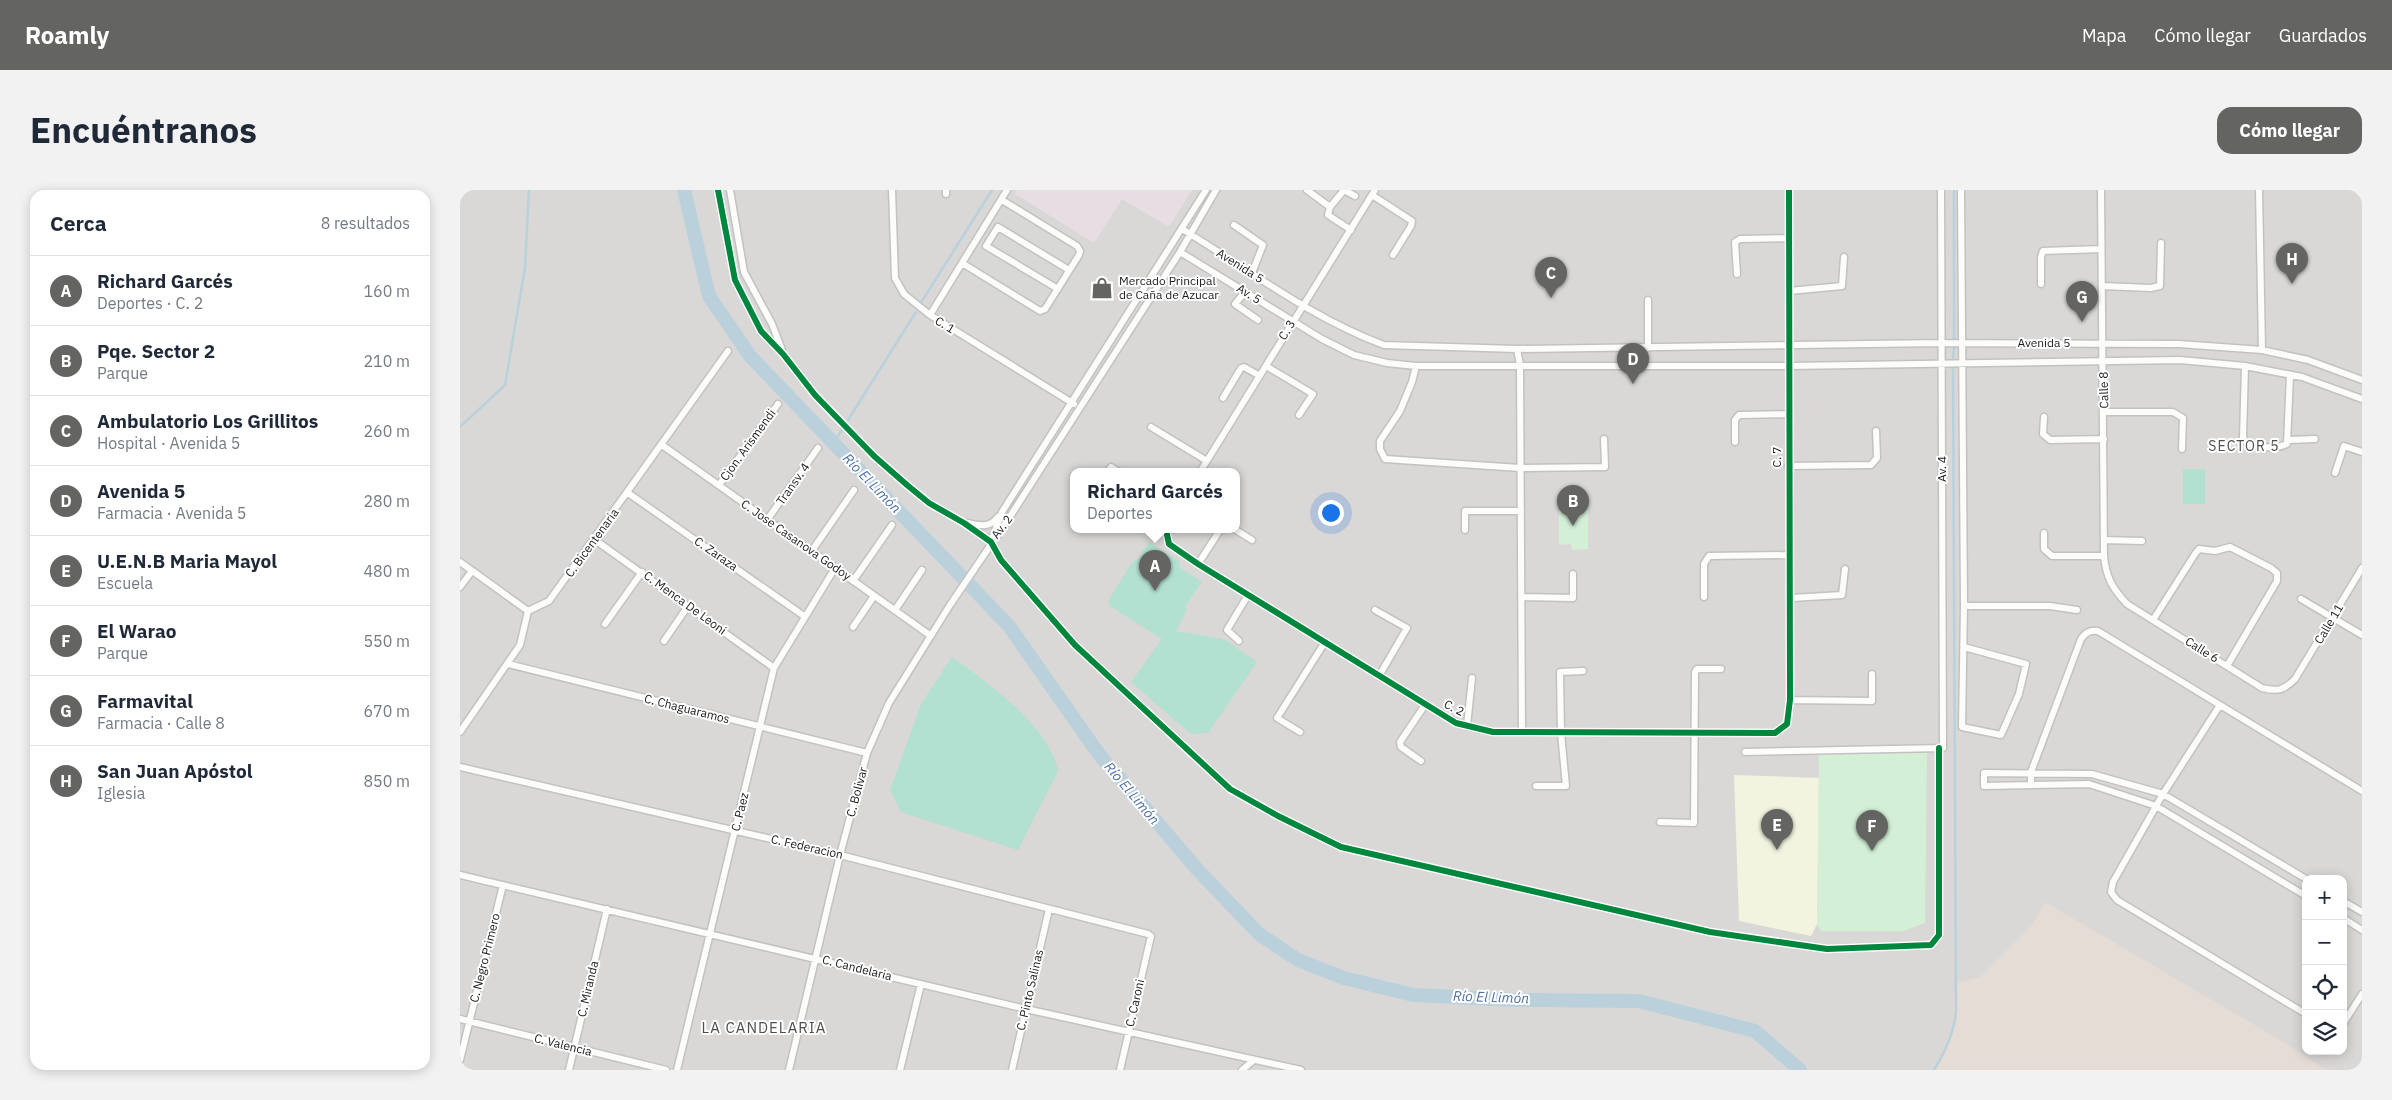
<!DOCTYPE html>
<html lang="es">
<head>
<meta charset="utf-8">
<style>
	body { margin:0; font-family:"IBM Plex Sans",sans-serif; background:#f2f2f3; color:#1f2937 }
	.controls { position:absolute; right:15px; bottom:15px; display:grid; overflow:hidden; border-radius:10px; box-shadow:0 2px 12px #0003 }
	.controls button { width:45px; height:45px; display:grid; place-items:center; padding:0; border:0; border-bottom:1px solid #e0e1e3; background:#fff; color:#1f2937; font:25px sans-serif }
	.you { position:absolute; left:870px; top:322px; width:18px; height:18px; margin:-12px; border:4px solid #fff; border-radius:50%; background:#1a73e8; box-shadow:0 0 0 8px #1a73e833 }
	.badge { display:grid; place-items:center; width:32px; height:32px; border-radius:50%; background:#646462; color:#fff; font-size:16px; font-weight:700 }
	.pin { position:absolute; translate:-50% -41px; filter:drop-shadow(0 1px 2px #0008) }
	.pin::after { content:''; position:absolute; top:26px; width:18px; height:15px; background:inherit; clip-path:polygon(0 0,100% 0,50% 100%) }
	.popup { position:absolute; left:610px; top:278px; width:170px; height:65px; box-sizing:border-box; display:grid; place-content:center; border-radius:10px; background:#fff; filter:drop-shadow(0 1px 4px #0005); font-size:16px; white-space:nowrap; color:#747a83 }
	.popup b { font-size:19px; color:#1f2937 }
	.popup::after { content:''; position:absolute; left:50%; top:100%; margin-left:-10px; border:10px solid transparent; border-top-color:#fff }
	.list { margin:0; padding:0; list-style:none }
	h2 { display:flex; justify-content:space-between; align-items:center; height:65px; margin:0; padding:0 20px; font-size:21px }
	h2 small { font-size:16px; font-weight:400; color:#747a83 }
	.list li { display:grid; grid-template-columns:32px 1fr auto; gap:15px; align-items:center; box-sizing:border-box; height:70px; padding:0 20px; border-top:1px solid #e0e1e3 }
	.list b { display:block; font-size:19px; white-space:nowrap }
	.list p { margin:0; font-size:16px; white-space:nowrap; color:#747a83 }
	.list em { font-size:16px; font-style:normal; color:#747a83 }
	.icon { flex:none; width:28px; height:28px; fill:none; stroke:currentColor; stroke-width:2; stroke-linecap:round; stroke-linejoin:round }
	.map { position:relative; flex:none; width:1902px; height:880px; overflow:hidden; border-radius:15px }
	header { display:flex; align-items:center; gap:30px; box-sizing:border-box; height:70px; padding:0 25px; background:#646462; color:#fff }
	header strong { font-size:24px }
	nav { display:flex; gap:28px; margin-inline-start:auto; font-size:18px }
	.intro { display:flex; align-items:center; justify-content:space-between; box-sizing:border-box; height:120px; padding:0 30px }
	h1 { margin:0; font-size:35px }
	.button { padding:12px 22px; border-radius:15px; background:#646462; color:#fff; font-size:18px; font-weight:700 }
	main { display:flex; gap:30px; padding:0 30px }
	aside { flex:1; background:#fff; border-radius:15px; box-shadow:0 2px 12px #0003 }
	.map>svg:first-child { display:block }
</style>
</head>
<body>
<header>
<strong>Roamly</strong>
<nav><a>Mapa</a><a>Cómo llegar</a><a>Guardados</a></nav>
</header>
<div class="intro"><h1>Encuéntranos</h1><a class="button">Cómo llegar</a></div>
<main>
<aside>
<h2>Cerca<small>8 resultados</small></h2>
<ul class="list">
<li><span class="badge">A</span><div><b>Richard Garcés</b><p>Deportes · C. 2</p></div><em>160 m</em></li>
<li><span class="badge">B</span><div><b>Pqe. Sector 2</b><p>Parque</p></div><em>210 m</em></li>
<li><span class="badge">C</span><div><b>Ambulatorio Los Grillitos</b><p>Hospital · Avenida 5</p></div><em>260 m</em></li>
<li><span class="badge">D</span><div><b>Avenida 5</b><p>Farmacia · Avenida 5</p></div><em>280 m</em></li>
<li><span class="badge">E</span><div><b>U.E.N.B Maria Mayol</b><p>Escuela</p></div><em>480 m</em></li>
<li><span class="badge">F</span><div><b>El Warao</b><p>Parque</p></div><em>550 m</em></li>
<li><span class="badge">G</span><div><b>Farmavital</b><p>Farmacia · Calle 8</p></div><em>670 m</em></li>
<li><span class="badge">H</span><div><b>San Juan Apóstol</b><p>Iglesia</p></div><em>850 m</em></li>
</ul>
</aside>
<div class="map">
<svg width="1902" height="880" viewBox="0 0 1902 880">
	<rect width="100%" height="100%" fill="#eae9e5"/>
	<path fill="#d9d8d6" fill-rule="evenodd" d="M0,0H1902V880H0ZM614,282H776V340H614ZM1846,689H1883V861H1846Z"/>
	<path fill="#e8dde2" d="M557,0H732L709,37L662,9L634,53L555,4Z"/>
	<path fill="#f2f4e0" d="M1274,585L1359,588L1357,734L1351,746L1279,731Z"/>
	<path fill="#d8d8d6" d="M544,5L634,60L586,137L496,83Z"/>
	<path fill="#e4dcd5" d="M1585,712L1810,844L1867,880H1474L1493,839L1496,793L1520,787L1573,734Z"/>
	<path fill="#d3f0d7" d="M1099,318H1128V359L1112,360L1111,354L1099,355Z
		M1467,558L1465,733L1443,741H1361L1357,734L1359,560Z"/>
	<path fill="#b2e0d1" d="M1723,279H1745V314H1723Z
		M689,352L720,372L719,377L742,392L725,417L727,420L716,441L764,449L797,472L748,543L731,544L671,492L702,449L650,416L648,411L673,371L677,370Z
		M492,467C526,491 591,538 598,581L558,660L441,622L430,600L461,514Z"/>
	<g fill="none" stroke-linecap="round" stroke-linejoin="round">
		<path stroke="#bad1dc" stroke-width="2.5" d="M1494,0V149
			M462,111L532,0
			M1493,169L1494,158
			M388,230L456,122
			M0,237L45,195L65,78L69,0
			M374,253L381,241
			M1474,880C1485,862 1495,842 1496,820L1493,178"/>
		<path stroke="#bad1dc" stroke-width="14" d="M224,0L249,106L290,166L549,436L638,563L737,679L799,744L838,770L884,788L953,805L1056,810L1179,811L1295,841L1340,880"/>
		<g stroke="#c3c2c1" stroke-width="9">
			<path id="street" d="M258,0L275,90L301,141L323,164L355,205L414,266L447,295L469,313L504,333L531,352L541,370L615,455L770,599L818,626L881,657L1250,742L1367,759L1471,755L1479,745V558
				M270,0L284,82L312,134L322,160
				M432,0L435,88L444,104L470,125L614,214
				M486,0V4
				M847,0L870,17
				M1501,0L1504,416L1502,537L1541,545L1559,504L1566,474L1504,457
				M1641,0L1644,366C1646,387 1652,398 1667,414L1802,498C1818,502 1824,500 1835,489L1902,378
				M1799,0L1802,160
				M912,5L952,31L951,36L933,65
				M774,35L803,55L792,83
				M722,39C788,79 851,128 924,155L1057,159L1481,153L1719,154L1802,160L1848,170L1902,190
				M891,40L868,25L870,17L884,0L895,6
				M720,62L862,149L894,165L927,173L956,176H1329L1720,170L1785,176L1842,187L1902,209
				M502,73L580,121L585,119L619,65L620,61L617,56L542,10
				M1277,84L1275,52L1280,49L1329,48
				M1581,94V67L1583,61L1641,59
				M1642,96L1691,98L1700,96L1701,53
				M598,99L526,56L538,37L609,80
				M1329,101L1382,96L1384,67
				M785,102L775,114L798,130
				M1188,110V158
				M470,125L547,0
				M1057,159L1060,175L1062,542
				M806,176L853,204L839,225
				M956,176L952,192L940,221L920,251V259L925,269L1060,278L1145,277L1144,249
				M1785,176L1783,248C1789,259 1817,259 1827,254L1830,185
				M763,208L781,178L784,177L800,186
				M1644,222H1713L1723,228L1722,259
				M1584,227L1583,244L1590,250L1644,249
				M691,237L747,271
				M1829,250L1855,249
				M1275,252V230L1279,225L1329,224
				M202,255L471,446
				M1328,276L1411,275L1417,268L1416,241
				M647,282L651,277L659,282
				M740,282L915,0
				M1875,283L1884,256L1902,262
				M259,295L318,214
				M168,303L344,426
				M307,330L358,258
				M507,333C519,335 529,339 538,327
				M706,340L709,354L738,374L996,533L1033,542L1315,543L1327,534L1330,510L1329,0
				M776,340L792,350
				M1005,340V321H1061
				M1584,343V359L1592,366H1644
				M533,346L542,322L746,0
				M135,350L314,478
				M1644,350L1682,351
				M351,362L394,300
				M0,372L68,421
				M738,374L760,340
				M393,391L432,335
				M0,397L12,381
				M1062,407L1113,408V384
				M1244,407V374L1249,366L1330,365
				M1331,408L1382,405L1385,379
				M1841,409L1902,445
				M1504,416H1590L1617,420
				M435,420L462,380
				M915,420L947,438L919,486
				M1693,430L1735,364L1739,359L1755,361L1770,357L1811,378L1817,383V391L1767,476
				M145,434L182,382
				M393,437L414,406
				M204,451L228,416
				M779,451L767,440L788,405
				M48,474L407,563
				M1330,510L1412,511V484
				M1760,515L1703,604L1653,692L1651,702L1657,710L1846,824
				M1007,536L1012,488
				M0,542L60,455L68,421L89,411L268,161
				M840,542L817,528L865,452
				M1285,562L1483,558L1481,0
				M961,571L941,557L940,552L965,515
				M0,577L380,665L688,744L691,746L660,880
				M1571,595V582L1621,449C1626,442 1630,440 1638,441L1902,601
				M1076,596H1106L1101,543L1100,482L1123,481
				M1200,632L1234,633L1235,482L1237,479H1261
				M0,685L566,819L841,880
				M1846,689L1703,604L1632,584L1524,583V596L1629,594L1696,616L1846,706
				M1883,711L1902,722
				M1883,728L1902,740
				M0,829L206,880
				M1883,834L1902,804
				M0,870L43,695
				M109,880L147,719
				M217,880L314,478L375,378
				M329,880L380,665L407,563L429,513L490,415L551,325L720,62L756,0
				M440,880L461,794
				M552,880L589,719
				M782,880L794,870"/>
		</g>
		<use href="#street" stroke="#fcfcfb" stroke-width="6"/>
		<g stroke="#fff" stroke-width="9">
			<path id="cycleway" d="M258,0L275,90L301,141L323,164L355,205L414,266L447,295L469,313L504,333L531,352L541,370L615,455L770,599L818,626L881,657L1250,742L1367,759L1471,755L1479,745V558
				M706,340L709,354L738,374L996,533L1033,542L1315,543L1327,534L1330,510L1329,0"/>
		</g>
		<use href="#cycleway" stroke="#00873e" stroke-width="6"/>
	</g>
	<defs>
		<g id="shop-bare" transform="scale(1.725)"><path d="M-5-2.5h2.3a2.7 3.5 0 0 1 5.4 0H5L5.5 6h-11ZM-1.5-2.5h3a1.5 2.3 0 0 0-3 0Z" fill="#646462" stroke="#fff" stroke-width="2.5" paint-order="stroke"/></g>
	</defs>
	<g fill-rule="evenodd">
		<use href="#shop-bare" x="642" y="98"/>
	</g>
	<g text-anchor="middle" stroke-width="4" stroke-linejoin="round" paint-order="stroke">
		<g font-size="12" fill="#1c1c1c" stroke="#fff">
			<text transform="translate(780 76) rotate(32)" y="4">Avenida 5</text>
			<text transform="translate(789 104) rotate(32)" y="4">Av. 5</text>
			<text transform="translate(485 135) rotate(32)" y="4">C. 1</text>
			<text transform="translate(827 140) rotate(-59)" y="4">C. 3</text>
			<text x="1584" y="157">Avenida 5</text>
			<text transform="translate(1644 200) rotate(-91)" y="4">Calle 8</text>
			<text transform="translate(288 255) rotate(-54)" y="4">Cjon. Arismendi</text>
			<text transform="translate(1317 267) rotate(-90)" y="4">C. 7</text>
			<text transform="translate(1482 279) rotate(-90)" y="4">Av. 4</text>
			<text transform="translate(333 294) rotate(-55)" y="4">Transv. 4</text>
			<text transform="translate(542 337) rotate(-53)" y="4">Av. 2</text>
			<text transform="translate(336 350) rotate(35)" y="4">C. Jose Casanova Godoy</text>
			<text transform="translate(132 353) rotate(-54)" y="4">C. Bicentenaria</text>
			<text transform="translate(256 364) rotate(35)" y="4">C. Zaraza</text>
			<text transform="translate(225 413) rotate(36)" y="4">C. Menca De Leoni</text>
			<text transform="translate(1869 434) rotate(-59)" y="4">Calle 11</text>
			<text transform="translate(1742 460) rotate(32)" y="4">Calle 6</text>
			<text transform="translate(994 518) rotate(27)" y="4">C. 2</text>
			<text transform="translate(227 519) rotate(14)" y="4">C. Chaguaramos</text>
			<text transform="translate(397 602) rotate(-75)" y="4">C. Bolivar</text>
			<text transform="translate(280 622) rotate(-76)" y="4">C. Paez</text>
			<text transform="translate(347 657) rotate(13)" y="4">C. Federacion</text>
			<text transform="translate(25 768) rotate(-76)" y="4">C. Negro Primero</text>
			<text transform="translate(397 778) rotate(14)" y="4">C. Candelaria</text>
			<text transform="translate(128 799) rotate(-77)" y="4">C. Miranda</text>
			<text transform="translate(570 800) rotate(-77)" y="4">C. Pinto Salinas</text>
			<text transform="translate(675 813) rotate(-77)" y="4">C. Caroni</text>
			<text transform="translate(103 855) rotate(14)" y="4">C. Valencia</text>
		</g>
		<g font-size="12" fill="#1c1c1c" stroke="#fff" text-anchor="start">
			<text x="659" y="95">Mercado Principal<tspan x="659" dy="14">de Caña de Azucar</tspan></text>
		</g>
		<g font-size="14" letter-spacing="1" fill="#4f4f4f" stroke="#fff">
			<text x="1784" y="261">SECTOR 5</text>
		</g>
		<g font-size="14" font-style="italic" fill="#4f70a5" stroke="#fff">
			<text transform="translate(412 293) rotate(46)" y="5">Río El Limón</text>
			<text transform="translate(672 603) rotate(50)" y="5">Río El Limón</text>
			<text transform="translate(1031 807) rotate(2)" y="5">Río El Limón</text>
		</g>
		<g font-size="15" letter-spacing="1" fill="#4f4f4f" stroke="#fff">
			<text x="304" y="843">LA CANDELARIA</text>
		</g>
	</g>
</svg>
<div class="controls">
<button>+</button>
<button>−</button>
<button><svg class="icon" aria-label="locate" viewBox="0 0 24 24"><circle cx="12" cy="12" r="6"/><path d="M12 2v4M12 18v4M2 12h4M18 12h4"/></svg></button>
<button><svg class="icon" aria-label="layers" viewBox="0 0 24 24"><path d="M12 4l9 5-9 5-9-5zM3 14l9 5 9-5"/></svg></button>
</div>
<div class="you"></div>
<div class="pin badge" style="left:695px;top:401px">A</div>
<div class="popup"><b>Richard Garcés</b>Deportes</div>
<div class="pin badge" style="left:1113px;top:336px">B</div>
<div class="pin badge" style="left:1091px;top:108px">C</div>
<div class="pin badge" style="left:1173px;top:194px">D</div>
<div class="pin badge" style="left:1317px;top:660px">E</div>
<div class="pin badge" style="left:1412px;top:661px">F</div>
<div class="pin badge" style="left:1622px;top:132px">G</div>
<div class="pin badge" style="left:1832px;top:94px">H</div>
</div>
</main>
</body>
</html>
